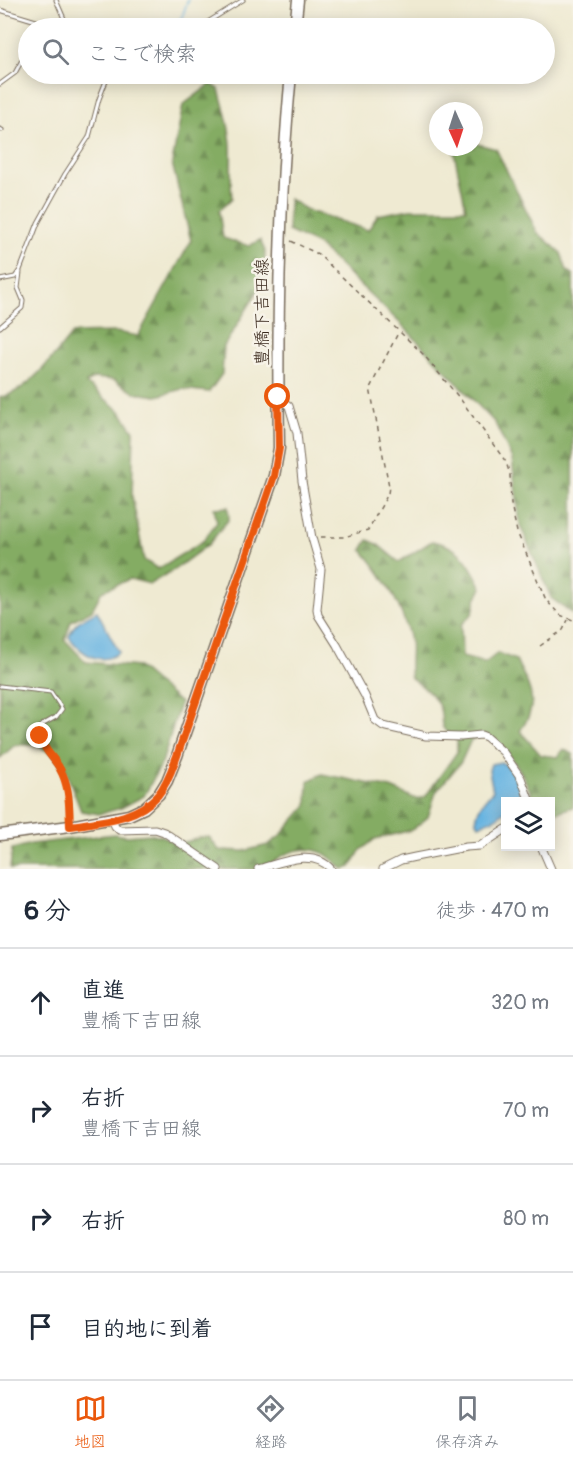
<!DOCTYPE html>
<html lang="ja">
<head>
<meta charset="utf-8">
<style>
	body { margin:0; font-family:Pangolin,"Klee One",sans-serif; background:#f6f6f7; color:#1f2937 }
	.controls { position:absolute; right:18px; bottom:18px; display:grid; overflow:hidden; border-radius:0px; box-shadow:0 3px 15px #0003 }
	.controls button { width:54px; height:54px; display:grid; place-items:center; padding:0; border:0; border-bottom:2px solid #e0e1e3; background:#fff; color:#1f2937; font:30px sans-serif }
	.compass { position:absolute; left:429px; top:102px; width:54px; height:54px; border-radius:50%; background:#fff; box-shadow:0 3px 15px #0003; rotate:177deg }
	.stop { position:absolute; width:18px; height:18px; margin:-14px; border:4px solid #ea580c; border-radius:50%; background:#fff }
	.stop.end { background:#ea580c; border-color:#fff; box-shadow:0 2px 6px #0008 }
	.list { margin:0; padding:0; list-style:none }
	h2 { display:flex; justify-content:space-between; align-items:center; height:78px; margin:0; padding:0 24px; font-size:26px }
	h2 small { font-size:20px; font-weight:400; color:#747a83 }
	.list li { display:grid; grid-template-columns:39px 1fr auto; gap:18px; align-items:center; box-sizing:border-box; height:108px; padding:0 24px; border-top:2px solid #e0e1e3 }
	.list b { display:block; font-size:22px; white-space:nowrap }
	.list p { margin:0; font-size:20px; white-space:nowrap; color:#747a83 }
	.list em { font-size:20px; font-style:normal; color:#747a83 }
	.icon { flex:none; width:33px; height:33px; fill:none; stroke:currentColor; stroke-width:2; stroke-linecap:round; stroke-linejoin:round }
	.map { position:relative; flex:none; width:573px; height:869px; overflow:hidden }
	.search { position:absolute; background:#fff; box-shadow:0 3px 15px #0003; left:18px; right:18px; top:18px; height:66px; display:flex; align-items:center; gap:15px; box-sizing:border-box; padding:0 21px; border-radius:33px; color:#747a83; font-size:22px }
	.sheet { height:510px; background:#fff }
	nav { display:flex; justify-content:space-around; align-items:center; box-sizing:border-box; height:84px; border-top:2px solid #e0e1e3; background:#fff; font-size:16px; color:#747a83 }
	nav a { display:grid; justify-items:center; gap:3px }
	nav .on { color:#ea580c }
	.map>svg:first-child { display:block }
</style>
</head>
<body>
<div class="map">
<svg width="573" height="869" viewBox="0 0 573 869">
	<defs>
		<pattern id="forest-firs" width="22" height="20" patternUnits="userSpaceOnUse" patternTransform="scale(1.5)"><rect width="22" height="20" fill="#84ac63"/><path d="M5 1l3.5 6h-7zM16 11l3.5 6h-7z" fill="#6d8c51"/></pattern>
	</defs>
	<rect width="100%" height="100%" fill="#f7f3e8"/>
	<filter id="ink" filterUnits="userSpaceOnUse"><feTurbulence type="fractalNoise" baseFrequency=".0167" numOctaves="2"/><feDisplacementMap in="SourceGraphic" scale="12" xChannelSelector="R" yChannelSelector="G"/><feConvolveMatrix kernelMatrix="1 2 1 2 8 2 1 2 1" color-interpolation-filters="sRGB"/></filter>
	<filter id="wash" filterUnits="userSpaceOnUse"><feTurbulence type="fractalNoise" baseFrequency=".008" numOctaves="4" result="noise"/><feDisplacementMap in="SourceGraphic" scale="24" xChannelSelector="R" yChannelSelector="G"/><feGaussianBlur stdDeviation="1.35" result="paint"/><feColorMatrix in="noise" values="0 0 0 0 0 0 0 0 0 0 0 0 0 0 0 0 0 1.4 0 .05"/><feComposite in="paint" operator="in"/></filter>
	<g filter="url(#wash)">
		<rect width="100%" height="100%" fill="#efead2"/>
		<path fill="url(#forest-firs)" stroke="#606b40" stroke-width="1.5" d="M211,84L219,89C224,108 230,126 231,145C232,163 230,180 232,198L219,211L223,238L249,246L260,240L265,251L264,281L224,346L222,374L209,392L182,389L157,396L135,393L114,380L94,378L86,383L121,412L134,431L132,496L144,560L158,569L203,541L217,522L214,508L228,507L229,519L209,544L175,569L150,584L130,579L102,591L92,610L71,621L65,640L86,662L138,667L180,703L162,763L144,796L121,808L99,814L81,811L61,758L36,745H15L0,758V397C28,393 55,354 73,333L116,332L138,336L191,241L172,163L183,105Z
			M474,143L496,149L537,232L561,253L567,271L573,274V614L551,598L520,525L512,459L495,423L402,325L318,245L288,231L289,199L309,211L368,230L378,215L410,209H466L454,152L461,147H474Z
			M368,540L377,544L399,562L432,541C463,547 469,563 482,588L476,599L473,613L461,625L462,657L485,663L498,653L516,660C530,689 541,702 520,731L541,755L558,757L563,749L573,754V807L551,814L550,802L534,801C525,776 510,751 487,735L471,740L461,762L436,792L428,817L412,830L375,839L360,851L351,867L343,869C338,865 333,859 328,856C307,842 281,852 266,869H10L12,849L31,844L115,834C130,839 143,832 158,835C165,836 170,842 176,843C188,844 197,836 209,837L219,850L244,851L268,845L280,836L307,805L308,781L322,774L391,788L416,799L425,797L457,752V740C432,724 447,722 438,704C432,693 421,685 411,678C408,666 412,653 410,641C403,606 384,576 362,550Z"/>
		<path fill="#67b4e1" stroke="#516f80" stroke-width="1.5" d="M97,611L119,652C100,668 81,653 69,637C73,622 84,618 97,611Z
			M501,762C515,770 527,787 516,801L506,802L505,811L496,818L479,825L476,820C478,807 484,800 493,791L489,770L491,764Z"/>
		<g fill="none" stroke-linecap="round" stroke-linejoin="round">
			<path stroke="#67b4e1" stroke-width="2" d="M171,28L182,17L188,0"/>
		</g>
	</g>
	<g filter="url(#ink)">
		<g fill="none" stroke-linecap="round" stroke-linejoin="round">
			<g stroke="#7a6d5d" stroke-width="5">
				<path id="service" d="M56,0L68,28
					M0,10L59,28
					M40,28L43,23
					M202,28L206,23L243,0
					M0,84L15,73L28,49
					M0,129L2,130
					M0,280L15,277L20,270L38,223L65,174L89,137L99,99L106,81L113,74
					M0,327L22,308L23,300L18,288L20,272
					M0,686L51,692L62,709L56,717L42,725C37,754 60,760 67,785C71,797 69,812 70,824"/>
			</g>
			<g stroke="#7a6d5d" stroke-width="9">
				<path id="minor" d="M278,397L289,406L297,433L302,481L312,538L321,569L317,609L318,615L337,645L365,696L375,720L383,726L426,736L461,737L481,735L486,737L503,752L521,778L530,802
					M112,819L115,826L119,830L155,829L164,832L218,869
					M541,846L551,869
					M258,869C280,863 313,848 331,869
					M383,869L401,860L415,857L466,847L480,846L506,829"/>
			</g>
			<g stroke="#7a6d5d" stroke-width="13">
				<path id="primary" d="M295,28L298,0
					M0,835L70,826L129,815L144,808L159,794L167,781L177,756L274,476L279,448C277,323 279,198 291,74"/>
			</g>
			<path stroke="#7a6d5d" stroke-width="1.5" stroke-dasharray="4.5 4.5" stroke-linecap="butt" d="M291,241L318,254L423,354L461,400L506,462L510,475L511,504L517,532L546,600L560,615L573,620
				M321,537H344L368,530L388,494L389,486L370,388L398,333
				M540,646L563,630L568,620"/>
			<use href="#service" stroke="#fff" stroke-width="3"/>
			<use href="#minor" stroke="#fff" stroke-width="7"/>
			<use href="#primary" stroke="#fff" stroke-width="10"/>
		</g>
	</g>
	<g fill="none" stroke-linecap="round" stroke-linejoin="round" filter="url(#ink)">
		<path stroke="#ea580c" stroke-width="8" d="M40,736C43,750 54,757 60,769C70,787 69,806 70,826C101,821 136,820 158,795C167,784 172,769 177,756L274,476L279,448L278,397"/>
	</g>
	<g text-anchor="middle" stroke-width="5" stroke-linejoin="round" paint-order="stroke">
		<g font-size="18" fill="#3b2a1e" stroke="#f7f3e8">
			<text transform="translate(262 312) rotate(-90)" y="6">豊橋下吉田線</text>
		</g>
	</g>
</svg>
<div class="controls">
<button><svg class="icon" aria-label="layers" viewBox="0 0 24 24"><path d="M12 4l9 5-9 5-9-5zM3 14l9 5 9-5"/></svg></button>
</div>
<svg class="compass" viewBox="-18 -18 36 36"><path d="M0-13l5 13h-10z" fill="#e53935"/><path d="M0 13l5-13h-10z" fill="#747a83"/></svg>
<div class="stop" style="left:278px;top:397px"></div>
<div class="stop end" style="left:40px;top:736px"></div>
<div class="search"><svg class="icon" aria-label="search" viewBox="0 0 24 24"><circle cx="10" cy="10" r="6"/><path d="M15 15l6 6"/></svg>ここで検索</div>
</div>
<section class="sheet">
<h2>6 分<small>徒歩 · 470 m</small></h2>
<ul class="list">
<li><svg class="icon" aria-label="ahead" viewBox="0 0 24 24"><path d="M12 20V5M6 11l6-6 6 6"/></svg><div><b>直進</b><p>豊橋下吉田線</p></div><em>320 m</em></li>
<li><svg class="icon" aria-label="right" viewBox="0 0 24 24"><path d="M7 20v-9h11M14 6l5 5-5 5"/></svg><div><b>右折</b><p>豊橋下吉田線</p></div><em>70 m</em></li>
<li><svg class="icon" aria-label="right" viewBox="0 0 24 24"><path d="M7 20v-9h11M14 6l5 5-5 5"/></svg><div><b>右折</b></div><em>80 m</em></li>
<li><svg class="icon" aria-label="arrive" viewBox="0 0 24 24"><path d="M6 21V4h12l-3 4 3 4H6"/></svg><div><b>目的地に到着</b></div></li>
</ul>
</section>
<nav>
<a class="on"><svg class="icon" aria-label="map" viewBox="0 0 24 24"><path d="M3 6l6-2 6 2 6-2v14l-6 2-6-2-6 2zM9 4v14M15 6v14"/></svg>地図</a>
<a><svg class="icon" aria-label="directions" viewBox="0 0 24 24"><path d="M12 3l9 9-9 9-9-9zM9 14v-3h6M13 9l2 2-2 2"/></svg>経路</a>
<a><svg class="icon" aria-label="saved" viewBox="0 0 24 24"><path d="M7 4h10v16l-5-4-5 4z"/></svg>保存済み</a>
</nav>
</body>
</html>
